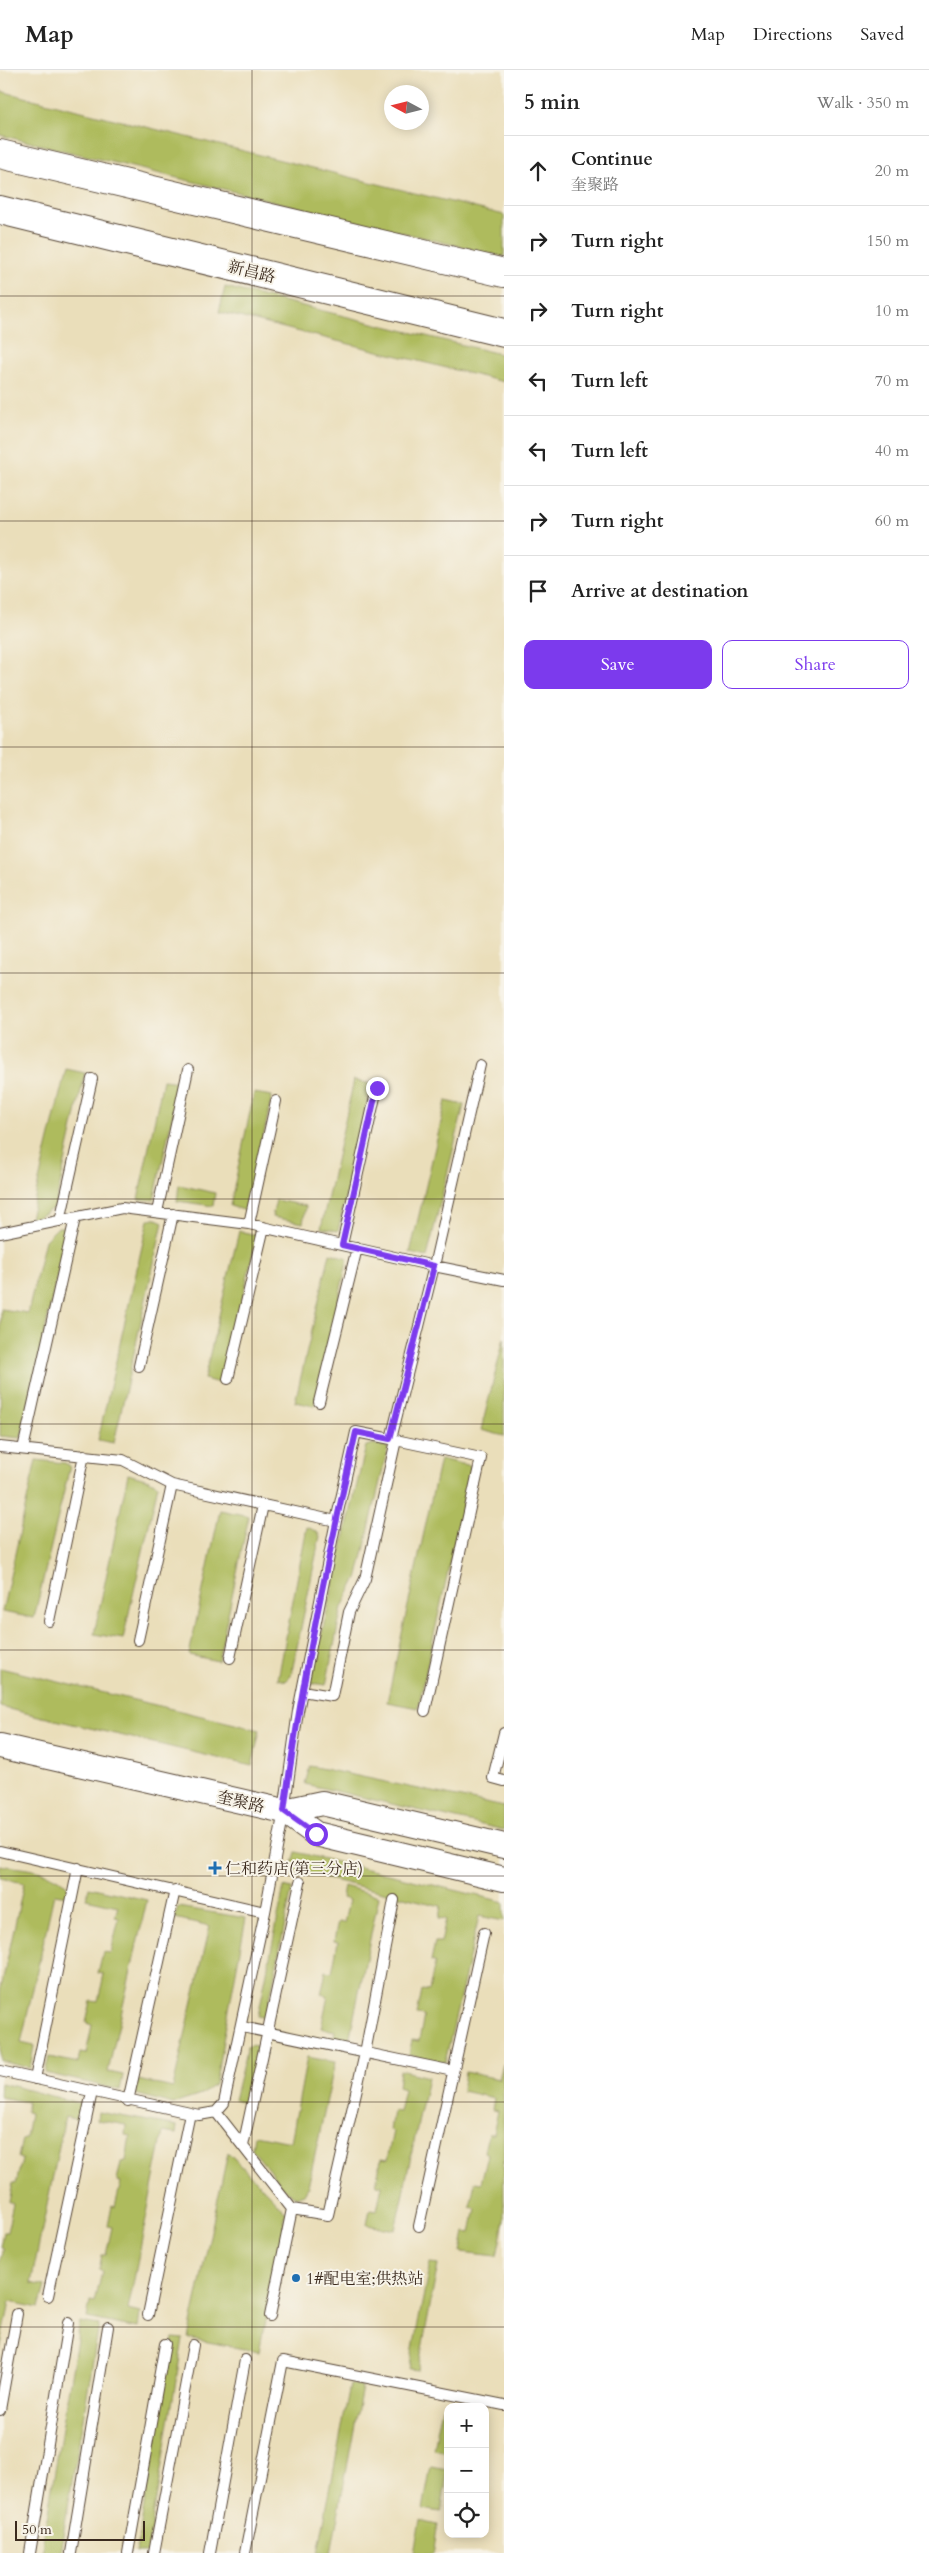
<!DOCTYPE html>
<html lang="en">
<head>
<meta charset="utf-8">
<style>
	body { margin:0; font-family:Cardo,"Noto Serif SC",serif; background:#f6f6f6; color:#222 }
	.controls { position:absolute; right:15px; bottom:15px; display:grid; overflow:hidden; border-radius:10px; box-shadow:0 2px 12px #0003 }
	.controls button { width:45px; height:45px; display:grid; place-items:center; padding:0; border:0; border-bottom:1px solid #e0e0e0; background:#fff; color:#222; font:25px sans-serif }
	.compass { position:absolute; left:384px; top:15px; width:45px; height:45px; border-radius:50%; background:#fff; box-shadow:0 2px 12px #0003; rotate:277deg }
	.scale { position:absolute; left:15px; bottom:12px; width:130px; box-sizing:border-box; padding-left:5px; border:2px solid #3b2a1e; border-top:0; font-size:14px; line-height:18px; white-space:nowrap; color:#3b2a1e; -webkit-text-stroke:4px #f7f3e8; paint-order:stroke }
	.stop { position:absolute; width:15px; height:15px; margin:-11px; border:4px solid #7c3aed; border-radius:50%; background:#fff }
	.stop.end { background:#7c3aed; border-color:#fff; box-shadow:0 1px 5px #0008 }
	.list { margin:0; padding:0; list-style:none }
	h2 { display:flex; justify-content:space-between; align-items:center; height:65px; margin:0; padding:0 20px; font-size:21px }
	h2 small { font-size:16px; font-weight:400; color:#767676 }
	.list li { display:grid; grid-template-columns:32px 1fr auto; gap:15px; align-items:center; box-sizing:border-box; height:70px; padding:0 20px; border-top:1px solid #e0e0e0 }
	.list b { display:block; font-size:19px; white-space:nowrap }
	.list p { margin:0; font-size:16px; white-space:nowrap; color:#767676 }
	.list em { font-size:16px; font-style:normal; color:#767676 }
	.actions { display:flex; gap:10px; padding:15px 20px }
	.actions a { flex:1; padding:11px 0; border:1px solid #7c3aed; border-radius:10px; text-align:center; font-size:18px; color:#7c3aed }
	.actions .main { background:#7c3aed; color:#fff }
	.icon { flex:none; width:28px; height:28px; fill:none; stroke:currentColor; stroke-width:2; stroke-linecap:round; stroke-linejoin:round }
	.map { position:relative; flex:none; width:504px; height:2483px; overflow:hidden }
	header { display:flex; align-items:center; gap:30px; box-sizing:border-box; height:70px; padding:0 25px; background:#fff; border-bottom:1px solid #e0e0e0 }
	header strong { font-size:24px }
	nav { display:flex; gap:28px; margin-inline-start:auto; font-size:18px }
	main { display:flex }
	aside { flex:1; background:#fff }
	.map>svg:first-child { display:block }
</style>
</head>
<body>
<header>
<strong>Map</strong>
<nav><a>Map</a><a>Directions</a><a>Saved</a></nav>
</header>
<main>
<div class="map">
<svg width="504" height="2483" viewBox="0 0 504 2483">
	<rect width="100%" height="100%" fill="#f7f3e8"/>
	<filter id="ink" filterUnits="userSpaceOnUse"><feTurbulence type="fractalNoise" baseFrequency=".02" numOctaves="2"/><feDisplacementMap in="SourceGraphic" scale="10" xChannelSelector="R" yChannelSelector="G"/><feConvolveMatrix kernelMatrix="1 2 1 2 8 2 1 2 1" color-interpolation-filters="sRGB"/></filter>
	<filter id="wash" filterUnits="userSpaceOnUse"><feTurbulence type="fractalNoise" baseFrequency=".0096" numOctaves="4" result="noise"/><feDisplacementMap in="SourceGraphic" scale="20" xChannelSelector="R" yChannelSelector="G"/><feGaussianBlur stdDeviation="1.12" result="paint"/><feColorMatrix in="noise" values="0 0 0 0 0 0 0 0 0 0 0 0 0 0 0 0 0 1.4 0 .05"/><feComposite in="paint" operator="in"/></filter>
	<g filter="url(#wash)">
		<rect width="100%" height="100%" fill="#eadeba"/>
		<path fill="#aebb5d" stroke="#74723e" d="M0,21L504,145V187L0,65Z
			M225,217L504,285V312L219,242Z
			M66,999L85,1003L55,1137L29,1152Z
			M163,1010L180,1012L154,1130L138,1129Z
			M354,1010L371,1014L338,1161L321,1158Z
			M254,1023L272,1026L247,1141L230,1136Z
			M446,1031L464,1035L427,1187L410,1183Z
			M179,1115L215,1123L213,1136L177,1131Z
			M276,1130L306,1136L303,1153L272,1147Z
			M154,1148L163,1152L114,1373L98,1370L148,1150Z
			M58,1157H68L21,1368L0,1366L1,1239L28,1243L45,1170Z
			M239,1161L257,1165L223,1314L204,1309Z
			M330,1183L348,1188L314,1336L295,1332Z
			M504,1268V1366L481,1360Z
			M374,1374L388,1377L358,1506L342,1537L326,1615L310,1613L366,1376Z
			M440,1389L471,1396L418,1638L387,1632Z
			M36,1390L65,1393L70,1396L34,1548L2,1542Z
			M128,1404L149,1410L158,1415L123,1569L94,1564Z
			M220,1440L249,1446L218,1591L189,1585Z
			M307,1457L316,1461L320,1466L291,1606L286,1611L278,1609Z
			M0,1598L260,1660L252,1696L0,1637Z
			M310,1696L504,1737V1760L305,1714Z
			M296,1782L504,1832V1851L479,1846L445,1992L409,1985L412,1970L419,1971L424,1946L417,1945L422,1920L429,1921L435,1892L431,1891L435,1872H441L446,1849L439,1848L441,1836L291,1800Z
			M0,1795C21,1799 57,1799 69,1819L68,1826L54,1824L21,1973L34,1976L30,1998L0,1991V1923L24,1813L0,1808Z
			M344,1816L379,1826L348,1975L332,1974L335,1961L321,1958L328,1926L321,1924L326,1901L332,1902L338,1872L334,1871L338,1852L344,1853L349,1830L342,1828Z
			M89,1817L147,1830L108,2002L123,2005L120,2020L45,2003L49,1987L78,1993L80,1983L86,1984L92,1955L86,1953L91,1931L98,1932L104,1904L98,1903L103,1882L111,1883L119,1848L115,1847L118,1836L86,1829Z
			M284,1817L292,1819L266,1948L258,1946Z
			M178,1837L246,1848L215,2014L201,2025L173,2034L135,2024L138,2010L173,2018L210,1856L175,1848Z
			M251,1975L256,1976L258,1981L245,2033L234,2030L247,1977Z
			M307,1987L335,1992L308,2117L304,2124L296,2127L286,2121L252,2079L254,2065L291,2072Z
			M503,1994L504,2150L497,2186L461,2182L465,2162L471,2163L476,2138L470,2136L475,2112L481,2113L488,2084L484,2082L488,2064H493L498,2041L492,2040L494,2028L462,2021L465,2002L499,2009Z
			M400,2000L428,2007L395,2160L367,2155L370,2139L377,2140L382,2115L376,2114L381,2089L387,2090L393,2061L390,2060L393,2041L399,2042L404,2019L398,2017Z
			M1,2013L83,2034L79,2050L65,2047L31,2213L45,2216L39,2238L10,2232L0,2280V2191L3,2178L0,2177L3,2162H7L13,2134L9,2132L13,2113L16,2114L22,2089L18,2088L22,2069L26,2068L30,2043L26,2042L27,2032L0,2027Z
			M98,2042L177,2056L176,2064L163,2062L128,2240L140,2243L138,2258L87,2248L90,2231L95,2232L102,2202L99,2200L102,2185H106L112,2157L108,2156L112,2136L115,2137L121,2112L117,2111L121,2092L126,2091L130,2066L125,2065L126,2055L97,2050Z
			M228,2082L286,2142L259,2282L188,2268Z
			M430,2193L438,2194L418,2300L409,2299Z
			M80,2252L99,2255L60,2483H41Z
			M173,2268L183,2269L147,2483H136Z
			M350,2315L362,2317L331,2483H318Z
			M442,2337L448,2339V2382L434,2379Z
			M431,2397L448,2400L441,2442L423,2439Z
			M420,2451L438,2455L433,2483H414Z"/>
	</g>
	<g filter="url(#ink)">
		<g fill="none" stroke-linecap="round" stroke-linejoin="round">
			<g stroke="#554535" stroke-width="12">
				<path id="service" d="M480,995L434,1196L504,1210
					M157,1142L188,1000
					M60,1151L92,1009
					M249,1154L276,1031
					M0,1163L122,1138L249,1154L434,1196L391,1369L356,1362L336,1451
					M342,1175L377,1018
					M139,1296L173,1144
					M228,1309L264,1157
					M319,1332L357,1178
					M391,1369L481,1388L425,1641
					M0,1377L123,1390L172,1415L336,1451L298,1641L284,1741L265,1842L224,2033L216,2042L199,2045L0,2001
					M23,1379L75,1148
					M49,1551L84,1385
					M138,1570L172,1415
					M230,1588L263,1435
					M302,1621L332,1626L349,1542L365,1509L396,1370
					M504,1663L493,1708L504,1711
					M0,1781L265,1842
					M242,1957L453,2001
					M35,2009L78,1798
					M128,2031L175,1820
					M216,2042L292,2139L328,2145L365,1983L394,1830
					M243,2076L300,1812
					M419,2156L484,1863
					M48,2226L92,2022
					M148,2245L190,2043
					M270,2246L292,2139
					M0,2340L17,2244
					M30,2483L68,2253
					M71,2483L108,2257
					M128,2483L165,2274
					M154,2483L193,2275
					M210,2483L245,2290
					M245,2483L283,2291L504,2335"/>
			</g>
			<g stroke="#554535" stroke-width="26">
				<path id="tertiary" d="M0,1676L284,1741L316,1764L504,1809
					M284,1741L322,1733L504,1776"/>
			</g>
			<g stroke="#554535" stroke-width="30">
				<path id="primary" d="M0,84L504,203
					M0,140L504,263"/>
			</g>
			<use href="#service" stroke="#fff" stroke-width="10"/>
			<use href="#tertiary" stroke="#fff" stroke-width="24"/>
			<use href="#primary" stroke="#fff" stroke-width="28"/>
		</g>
	</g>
	<g fill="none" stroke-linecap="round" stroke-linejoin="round" filter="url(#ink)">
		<path stroke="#7c3aed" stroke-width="6" d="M316,1764L284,1741C301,1613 328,1488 356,1362L390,1369L434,1196L342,1175L377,1018"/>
	</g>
	<path fill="none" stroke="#3b2a1e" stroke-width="1" stroke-opacity="0.55" d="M252,0V2483M0,226H504M0,451H504M0,677H504M0,903H504M0,1129H504M0,1354H504M0,1580H504M0,1806H504M0,2032H504M0,2257H504"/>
	<g fill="#1f6fb2" stroke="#f7f3e8" stroke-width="2">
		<path d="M212.5 1790.5h5v5h5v5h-5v5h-5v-5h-5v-5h5z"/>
		<circle cx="296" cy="2208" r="5"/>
	</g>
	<g text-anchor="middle" stroke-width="4" stroke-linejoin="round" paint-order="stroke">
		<g font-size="16" fill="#3b2a1e" stroke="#f7f3e8">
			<text transform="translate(252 201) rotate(14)" y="6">新昌路</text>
			<text transform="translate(241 1731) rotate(13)" y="6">奎聚路</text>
		</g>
		<g font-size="16" fill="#3b2a1e" stroke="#f7f3e8" text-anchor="start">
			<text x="225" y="1804">仁和药店(第三分店)</text>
			<text x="306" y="2214">1#配电室;供热站</text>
		</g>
	</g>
</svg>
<div class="controls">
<button>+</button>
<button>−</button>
<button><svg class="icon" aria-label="locate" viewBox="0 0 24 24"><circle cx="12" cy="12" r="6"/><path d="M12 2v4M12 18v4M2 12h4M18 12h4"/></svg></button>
</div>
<svg class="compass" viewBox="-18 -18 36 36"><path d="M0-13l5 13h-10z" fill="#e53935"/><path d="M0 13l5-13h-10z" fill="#767676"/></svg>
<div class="scale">50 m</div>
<div class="stop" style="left:316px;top:1764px"></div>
<div class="stop end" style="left:377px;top:1018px"></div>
</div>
<aside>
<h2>5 min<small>Walk · 350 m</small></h2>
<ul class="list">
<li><svg class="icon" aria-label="ahead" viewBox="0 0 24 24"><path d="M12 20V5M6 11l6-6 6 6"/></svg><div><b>Continue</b><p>奎聚路</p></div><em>20 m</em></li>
<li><svg class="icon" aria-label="right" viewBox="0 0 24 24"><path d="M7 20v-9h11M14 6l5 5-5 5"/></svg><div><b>Turn right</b></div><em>150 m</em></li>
<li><svg class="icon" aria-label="right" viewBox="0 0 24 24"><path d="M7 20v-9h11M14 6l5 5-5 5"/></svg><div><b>Turn right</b></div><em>10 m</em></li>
<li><svg class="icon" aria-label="left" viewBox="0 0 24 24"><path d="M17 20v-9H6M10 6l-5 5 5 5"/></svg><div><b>Turn left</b></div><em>70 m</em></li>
<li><svg class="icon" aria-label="left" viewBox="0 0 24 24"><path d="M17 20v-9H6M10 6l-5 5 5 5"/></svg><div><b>Turn left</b></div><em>40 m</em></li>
<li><svg class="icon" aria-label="right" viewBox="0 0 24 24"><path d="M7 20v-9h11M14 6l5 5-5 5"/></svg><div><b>Turn right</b></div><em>60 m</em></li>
<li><svg class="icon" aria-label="arrive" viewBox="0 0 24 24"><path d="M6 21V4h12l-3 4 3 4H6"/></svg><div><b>Arrive at destination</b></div></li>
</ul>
<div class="actions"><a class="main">Save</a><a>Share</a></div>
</aside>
</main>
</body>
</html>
